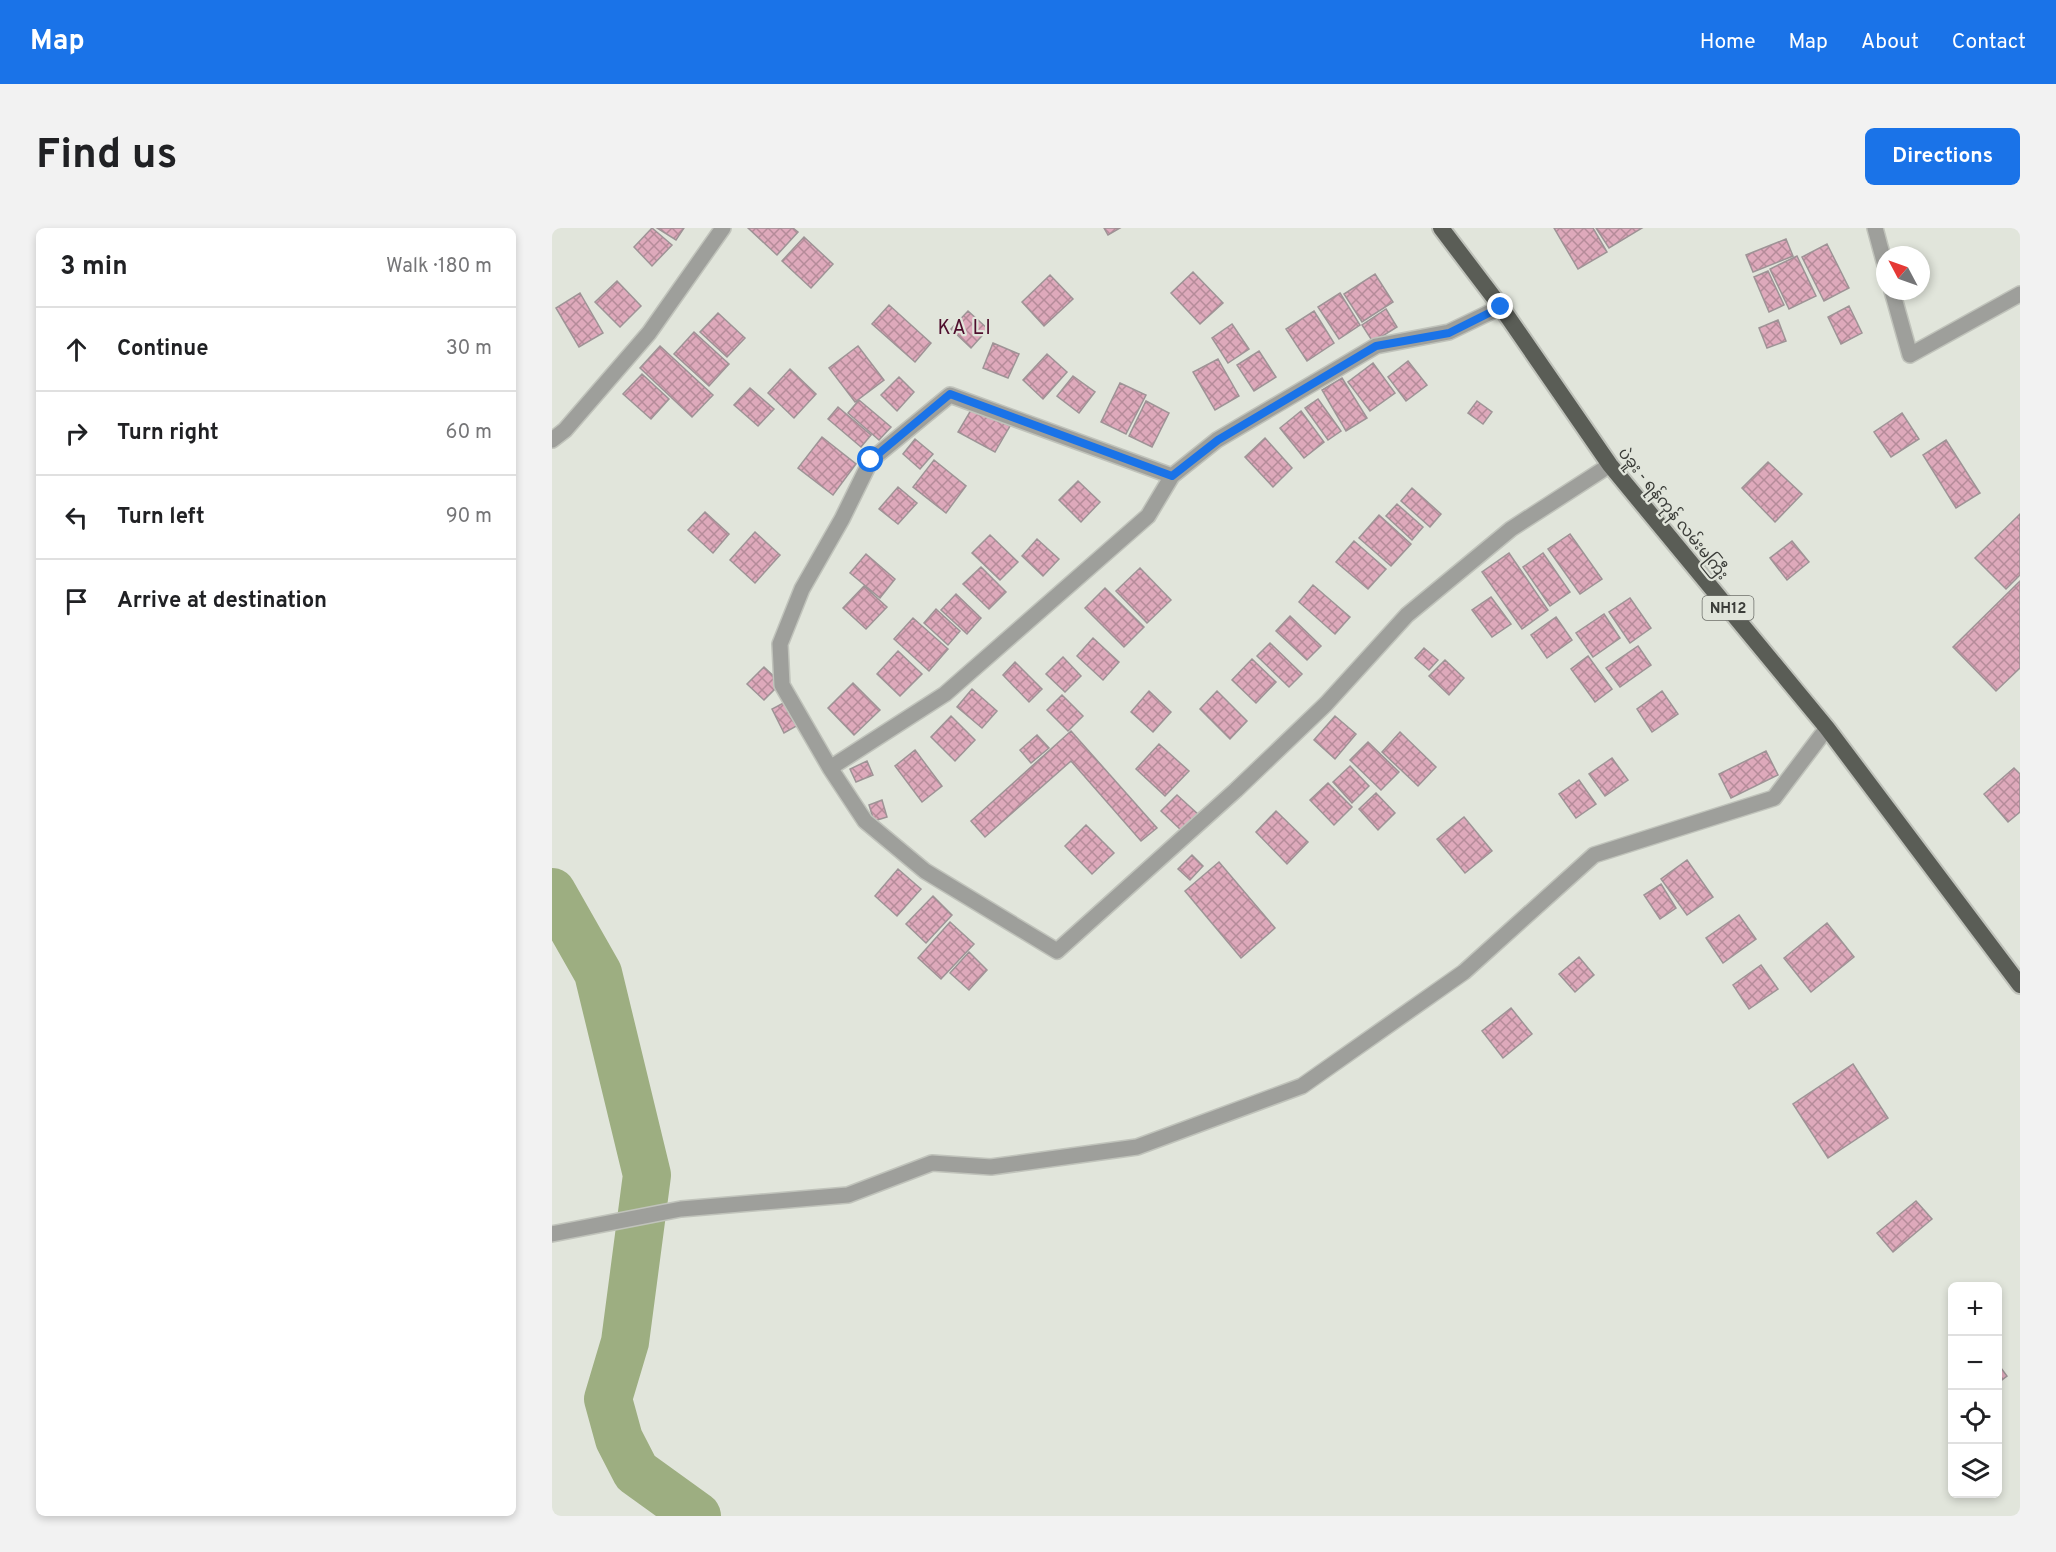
<!DOCTYPE html>
<html lang="en">
<head>
<meta charset="utf-8">
<style>
	body { margin:0; font-family:Overpass,"Noto Sans Myanmar",sans-serif; background:#f2f2f2; color:#202124 }
	.controls { position:absolute; right:18px; bottom:18px; display:grid; overflow:hidden; border-radius:9px; box-shadow:0 3px 9px #0003 }
	.controls button { width:54px; height:54px; display:grid; place-items:center; padding:0; border:0; border-bottom:2px solid #e0e0e0; background:#fff; color:#202124; font:30px sans-serif }
	.compass { position:absolute; left:1324px; top:18px; width:54px; height:54px; border-radius:50%; background:#fff; box-shadow:0 3px 9px #0003; rotate:311deg }
	.stop { position:absolute; width:18px; height:18px; margin:-14px; border:4px solid #1a73e8; border-radius:50%; background:#fff }
	.stop.end { background:#1a73e8; border-color:#fff; box-shadow:0 2px 6px #0008 }
	.list { margin:0; padding:0; list-style:none }
	h2 { display:flex; justify-content:space-between; align-items:center; height:78px; margin:0; padding:0 24px; font-size:26px }
	h2 small { font-size:20px; font-weight:400; color:#757577 }
	.list li { display:grid; grid-template-columns:39px 1fr auto; gap:18px; align-items:center; box-sizing:border-box; height:84px; padding:0 24px; border-top:2px solid #e0e0e0 }
	.list b { display:block; font-size:22px; white-space:nowrap }
	.list em { font-size:20px; font-style:normal; color:#757577 }
	.icon { flex:none; width:33px; height:33px; fill:none; stroke:currentColor; stroke-width:2; stroke-linecap:round; stroke-linejoin:round }
	.map { position:relative; flex:none; width:1468px; height:1288px; overflow:hidden; border-radius:9px }
	header { display:flex; align-items:center; gap:36px; box-sizing:border-box; height:84px; padding:0 30px; background:#1a73e8; color:#fff }
	header strong { font-size:28px }
	nav { display:flex; gap:33px; margin-inline-start:auto; font-size:21px }
	.intro { display:flex; align-items:center; justify-content:space-between; box-sizing:border-box; height:144px; padding:0 36px }
	h1 { margin:0; font-size:42px }
	.button { padding:15px 27px; border-radius:9px; background:#1a73e8; color:#fff; font-size:21px; font-weight:700 }
	main { display:flex; gap:36px; padding:0 36px }
	aside { flex:1; background:#fff; border-radius:9px; box-shadow:0 3px 9px #0003 }
	.map>svg:first-child { display:block }
</style>
</head>
<body>
<header>
<strong>Map</strong>
<nav><a>Home</a><a>Map</a><a>About</a><a>Contact</a></nav>
</header>
<div class="intro"><h1>Find us</h1><a class="button">Directions</a></div>
<main>
<aside>
<h2>3 min<small>Walk · 180 m</small></h2>
<ul class="list">
<li><svg class="icon" aria-label="ahead" viewBox="0 0 24 24"><path d="M12 20V5M6 11l6-6 6 6"/></svg><div><b>Continue</b></div><em>30 m</em></li>
<li><svg class="icon" aria-label="right" viewBox="0 0 24 24"><path d="M7 20v-9h11M14 6l5 5-5 5"/></svg><div><b>Turn right</b></div><em>60 m</em></li>
<li><svg class="icon" aria-label="left" viewBox="0 0 24 24"><path d="M17 20v-9H6M10 6l-5 5 5 5"/></svg><div><b>Turn left</b></div><em>90 m</em></li>
<li><svg class="icon" aria-label="arrive" viewBox="0 0 24 24"><path d="M6 21V4h12l-3 4 3 4H6"/></svg><div><b>Arrive at destination</b></div></li>
</ul>
</aside>
<div class="map">
<svg width="1468" height="1288" viewBox="0 0 1468 1288">
	<defs>
		<pattern id="building-cross-hatch" width="8" height="8" patternUnits="userSpaceOnUse" patternTransform="scale(1.5)"><rect width="8" height="8" fill="#dea9bb"/><path d="M0 0l8 8M0 8l8-8" fill="none" stroke="#b58b99"/></pattern>
	</defs>
	<rect width="100%" height="100%" fill="#e1e5db"/>
	<g fill="none" stroke-linecap="round" stroke-linejoin="round">
		<path stroke="#9dae81" stroke-width="48" d="M0,664L46,745L95,947L73,1114L56,1171L67,1211L84,1244L145,1288"/>
	</g>
	<path fill="url(#building-cross-hatch)" stroke="#9e9396" stroke-width="1.5" d="M100,0L120,17L100,38L82,19Z
		M105,0H132L124,12Z
		M196,0H241L246,4L225,27Z
		M552,0H568L556,7Z
		M1002,0H1041L1055,24L1026,41Z
		M1044,0H1090L1057,20Z
		M252,9L281,36L259,60L230,33Z
		M1234,11L1241,28L1201,44L1194,27Z
		M1275,16L1297,60L1272,73L1250,29Z
		M1245,28L1264,68L1237,81L1218,41Z
		M1216,43L1232,77L1217,84L1202,49Z
		M641,44L671,75L648,96L619,65Z
		M823,46L841,74L810,94L792,66Z
		M498,47L521,71L492,98L470,74Z
		M65,53L89,78L68,99L43,74Z
		M28,65L51,105L27,119L4,80Z
		M788,65L808,97L787,111L766,79Z
		M337,77L379,115L363,134L320,96Z
		M1297,78L1310,105L1289,116L1276,89Z
		M834,81L845,99L821,114L810,97Z
		M416,83L436,101L419,120L399,101Z
		M762,83L782,115L755,133L734,101Z
		M166,85L193,110L175,129L148,104Z
		M1226,92L1234,113L1215,120L1207,100Z
		M680,96L697,121L676,135L660,110Z
		M142,104L177,136L157,158L122,126Z
		M441,115L467,126L456,150L431,140Z
		M108,118L161,167L140,189L88,140Z
		M306,118L332,152L303,174L277,140Z
		M707,123L724,149L702,163L685,137Z
		M495,126L515,144L491,171L471,152Z
		M666,131L687,168L663,182L641,144Z
		M856,133L875,157L854,173L836,149Z
		M821,135L843,165L818,183L796,154Z
		M238,141L264,166L242,190L216,165Z
		M90,146L117,171L99,191L71,166Z
		M521,148L543,164L527,185L505,168Z
		M347,149L362,164L345,183L329,167Z
		M790,150L815,190L794,203L770,162Z
		M568,155L594,167L574,206L549,194Z
		M198,160L222,181L206,198L182,177Z
		M766,171L789,203L776,212L753,180Z
		M307,172L339,199L327,212L296,185Z
		M594,173L617,185L600,219L577,208Z
		M925,173L940,184L931,196L916,185Z
		M422,177L458,198L443,224L406,204Z
		M286,179L319,207L309,219L276,191Z
		M749,183L772,214L752,230L728,200Z
		M1350,185L1367,211L1339,229L1322,204Z
		M270,209L304,236L281,267L246,240Z
		M713,210L740,240L721,259L693,229Z
		M363,211L381,226L368,241L351,226Z
		M1394,212L1428,265L1404,280L1371,227Z
		M382,232L414,258L394,285L361,259Z
		M1216,234L1250,266L1223,294L1190,260Z
		M526,253L548,274L529,294L507,272Z
		M346,259L365,275L346,296L327,281Z
		M860,260L889,286L878,299L849,273Z
		M845,276L871,299L860,312L834,288Z
		M153,284L177,306L161,325L136,302Z
		M1468,286V347L1454,361L1423,330Z
		M827,287L859,316L839,338L807,310Z
		M203,304L228,327L203,355L178,332Z
		M1018,306L1050,351L1028,366L996,321Z
		M438,307L466,334L448,352L420,325Z
		M485,311L507,331L491,348L470,328Z
		M802,313L834,341L816,361L784,334Z
		M1240,313L1257,334L1235,352L1218,330Z
		M957,325L996,382L970,401L930,344Z
		M991,325L1018,364L998,378L971,339Z
		M314,326L343,351L328,370L298,345Z
		M429,339L454,364L437,381L411,356Z
		M588,340L619,372L595,395L564,363Z
		M1468,353V440L1444,463L1401,419Z
		M761,357L798,389L783,406L747,374Z
		M312,358L335,379L314,401L291,380Z
		M553,360L592,399L572,419L533,380Z
		M404,366L429,390L415,406L389,382Z
		M939,369L959,396L940,409L920,382Z
		M1078,370L1099,400L1078,415L1057,384Z
		M384,381L408,403L396,417L372,395Z
		M1052,386L1068,410L1041,429L1024,405Z
		M738,388L769,418L755,432L724,403Z
		M1004,389L1020,412L995,430L979,407Z
		M361,390L396,421L377,443L342,411Z
		M541,410L567,434L551,452L525,428Z
		M718,415L750,446L737,459L705,428Z
		M1086,418L1099,437L1068,459L1054,440Z
		M872,420L886,432L877,442L863,430Z
		M346,423L370,446L348,468L325,446Z
		M1036,428L1060,461L1043,474L1019,441Z
		M511,429L529,448L513,464L494,446Z
		M700,431L724,454L704,475L680,452Z
		M893,432L912,450L897,467L877,448Z
		M463,434L490,461L477,474L451,447Z
		M212,439L229,455L212,472L195,456Z
		M301,455L328,482L302,507L276,480Z
		M420,461L445,483L430,500L405,479Z
		M597,463L619,484L601,504L579,484Z
		M665,463L695,493L678,511L648,481Z
		M1110,463L1126,486L1100,504L1085,481Z
		M510,467L531,488L516,503L495,482Z
		M237,472L248,496L232,505L220,481Z
		M399,488L423,512L403,533L379,509Z
		M783,488L804,506L783,531L762,512Z
		M519,503L605,600L589,613L519,533L433,609L419,593Z
		M848,504L884,539L866,558L830,524Z
		M485,507L497,520L479,535L468,522Z
		M816,514L847,544L829,562L798,532Z
		M607,516L637,543L613,568L584,541Z
		M363,522L390,558L370,574L343,538Z
		M1214,523L1226,547L1179,570L1167,546Z
		M1060,530L1076,552L1053,568L1037,546Z
		M315,533L321,547L304,554L298,541Z
		M798,538L817,558L800,575L781,554Z
		M1462,540L1468,546V584L1456,594L1432,566Z
		M1027,552L1044,576L1024,590L1007,566Z
		M776,555L800,579L782,597L758,572Z
		M824,565L843,585L826,602L807,581Z
		M625,567L647,587L631,604L609,583Z
		M330,572L335,589L322,593L317,577Z
		M724,583L756,614L735,636L704,604Z
		M912,589L940,623L913,645L885,611Z
		M534,597L562,625L540,646L513,618Z
		M640,627L651,638L638,652L626,641Z
		M1135,632L1161,669L1135,687L1109,651Z
		M667,634L723,700L689,730L633,663Z
		M346,641L369,661L345,688L323,668Z
		M1109,656L1124,680L1108,691L1092,667Z
		M381,668L400,687L374,715L354,696Z
		M1187,687L1204,711L1171,735L1154,710Z
		M398,694L422,716L389,751L366,730Z
		M1275,695L1302,729L1259,764L1232,730Z
		M417,724L435,742L417,762L398,745Z
		M1027,729L1042,747L1023,764L1007,746Z
		M1209,737L1226,761L1197,781L1181,757Z
		M959,780L980,806L951,830L930,803Z
		M1301,836L1336,890L1276,930L1241,876Z
		M1364,973L1380,991L1341,1024L1325,1005Z
		M1446,1136L1455,1148L1446,1155Z"/>
	<g fill="none" stroke-linecap="round" stroke-linejoin="round">
		<g stroke="#c0c3bb" stroke-width="18">
			<path id="minor" d="M1323,0L1333,37
				M1340,63L1358,127L1468,66
				M0,212L13,202L97,105L171,0
				M620,248L596,288L393,466L278,540L230,457L228,416L250,361L290,291L319,232L398,167L620,248L665,212L824,118L897,104L949,79
				M278,540L313,593L373,643L505,723L684,562L774,476L855,387L959,301L1058,237
				M0,1006L129,981L296,967L380,935L439,939L585,919L750,858L912,744L1042,627L1222,570L1275,500"/>
		</g>
		<g stroke="#c0c3bb" stroke-width="20">
			<path id="trunk" d="M889,0L949,79L1058,237L1275,500L1468,757"/>
		</g>
		<use href="#minor" stroke="#9e9f9b" stroke-width="15"/>
		<use href="#trunk" stroke="#5a5d56" stroke-width="16"/>
	</g>
	<g fill="none" stroke-linecap="round" stroke-linejoin="round">
		<path stroke="#1a73e8" stroke-width="8" d="M319,232L398,166L620,248L666,212L824,118L897,105L949,79"/>
	</g>
	<g text-anchor="middle" stroke-width="4.5" stroke-linejoin="round" paint-order="stroke">
		<rect fill="#e1e5db" stroke="#6d6f6a" stroke-width="1.5" x="1150.5" y="368" width="51" height="24" rx="4.5"/>
		<g font-size="15" font-weight="bold" fill="#3b3d39">
			<text x="1176" y="385">NH12</text>
		</g>
		<g font-size="16" fill="#3b3d39" stroke="#e1e5db">
			<text transform="translate(1122 285) rotate(51)" y="6">ပဲခူး - ရန်ကုန် လမ်းမကြီး</text>
		</g>
		<g font-size="20" letter-spacing="1.5" fill="#4f0e2d" stroke="#e1e5db">
			<text x="413" y="106">KA LI</text>
		</g>
	</g>
</svg>
<div class="controls">
<button>+</button>
<button>−</button>
<button><svg class="icon" aria-label="locate" viewBox="0 0 24 24"><circle cx="12" cy="12" r="6"/><path d="M12 2v4M12 18v4M2 12h4M18 12h4"/></svg></button>
<button><svg class="icon" aria-label="layers" viewBox="0 0 24 24"><path d="M12 4l9 5-9 5-9-5zM3 14l9 5 9-5"/></svg></button>
</div>
<svg class="compass" viewBox="-18 -18 36 36"><path d="M0-13l5 13h-10z" fill="#e53935"/><path d="M0 13l5-13h-10z" fill="#757577"/></svg>
<div class="stop" style="left:319px;top:232px"></div>
<div class="stop end" style="left:949px;top:79px"></div>
</div>
</main>
</body>
</html>
